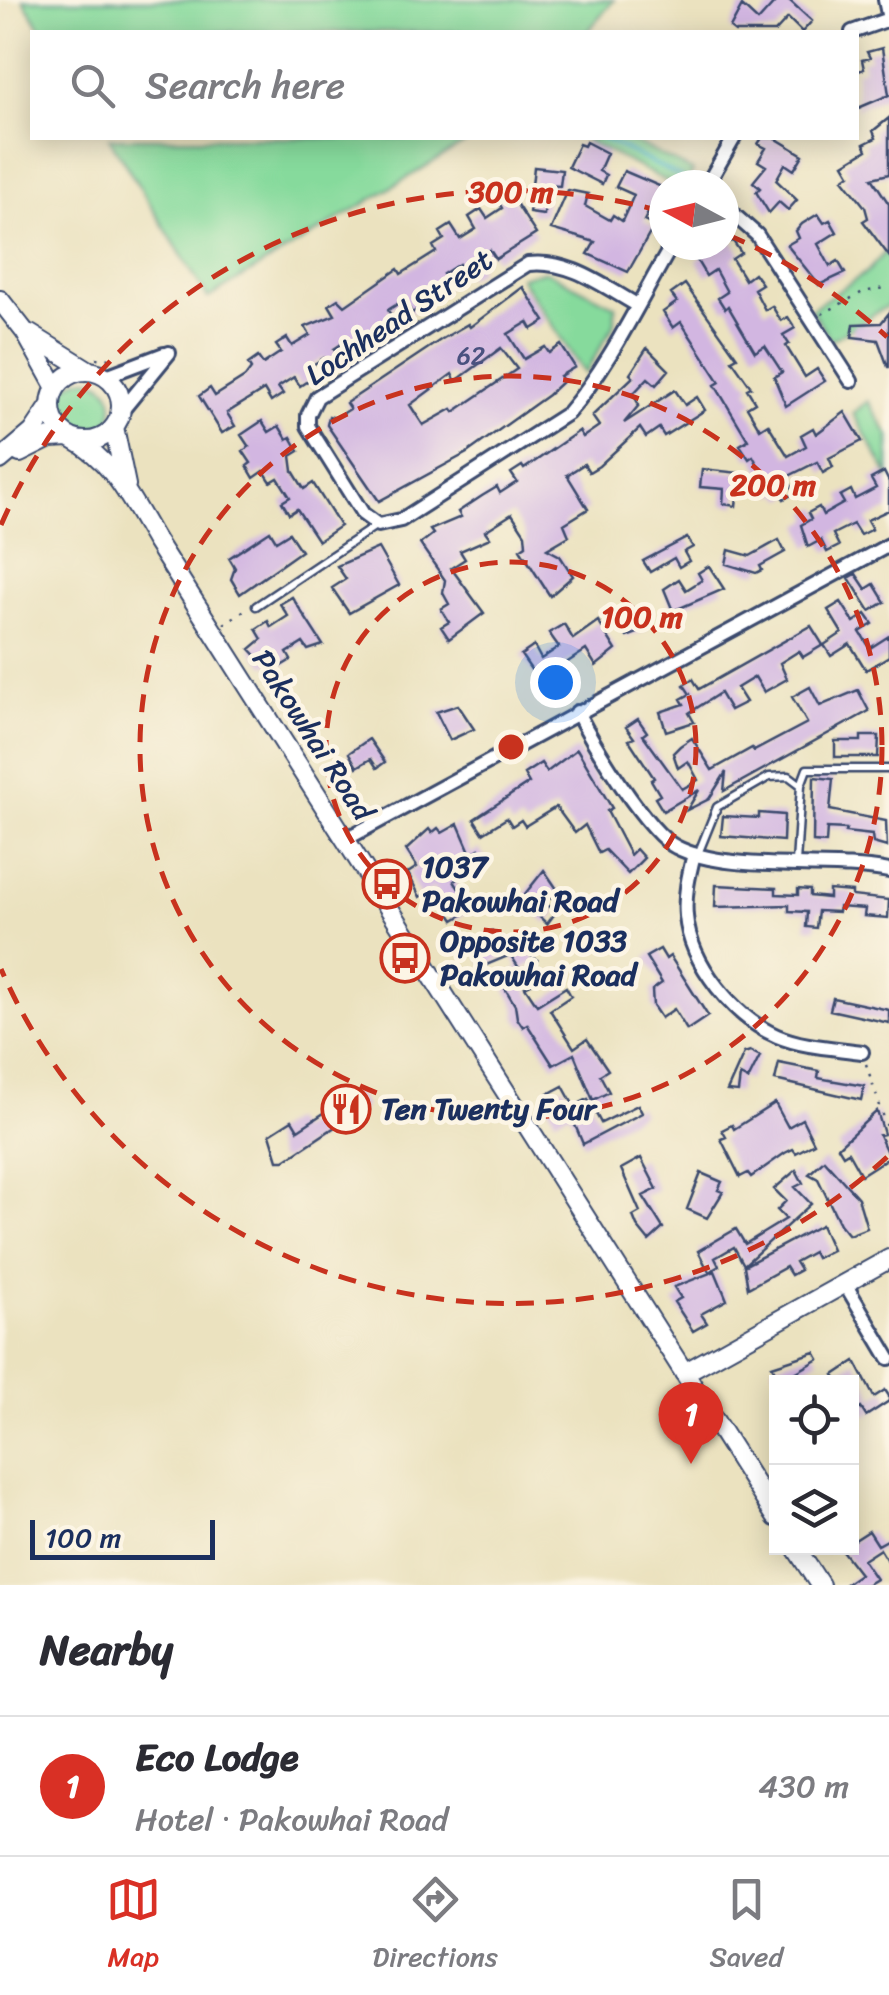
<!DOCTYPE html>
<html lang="en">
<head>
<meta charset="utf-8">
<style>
	body { margin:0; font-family:Sriracha,sans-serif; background:#f2f2f3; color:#2b2b33 }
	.controls { position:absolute; right:30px; bottom:30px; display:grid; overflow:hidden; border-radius:0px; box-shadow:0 5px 25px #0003 }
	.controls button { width:90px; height:90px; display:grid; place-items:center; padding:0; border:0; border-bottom:2px solid #e1e1e2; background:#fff; color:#2b2b33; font:50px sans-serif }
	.compass { position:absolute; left:649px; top:170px; width:90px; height:90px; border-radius:50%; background:#fff; box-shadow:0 5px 25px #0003; rotate:277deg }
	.scale { position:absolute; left:30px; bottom:25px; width:185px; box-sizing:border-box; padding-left:10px; border:5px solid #1b2f5e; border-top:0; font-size:28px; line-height:35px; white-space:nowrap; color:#1b2f5e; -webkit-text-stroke:8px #fcf5e5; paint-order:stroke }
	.you { position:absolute; left:555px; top:682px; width:35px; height:35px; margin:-25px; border:8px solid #fff; border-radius:50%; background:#1a73e8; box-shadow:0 0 0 15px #1a73e833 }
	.badge { display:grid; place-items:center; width:65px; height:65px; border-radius:50%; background:#d93025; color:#fff; font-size:32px; font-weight:700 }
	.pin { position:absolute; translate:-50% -82px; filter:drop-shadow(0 2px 5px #0008) }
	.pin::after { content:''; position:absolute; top:52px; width:35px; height:30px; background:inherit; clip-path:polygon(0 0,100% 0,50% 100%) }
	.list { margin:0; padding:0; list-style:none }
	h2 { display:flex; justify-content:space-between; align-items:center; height:130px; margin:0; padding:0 40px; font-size:42px }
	h2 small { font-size:32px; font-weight:400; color:#7c7c81 }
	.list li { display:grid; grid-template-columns:65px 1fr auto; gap:30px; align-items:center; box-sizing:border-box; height:140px; padding:0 40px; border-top:2px solid #e1e1e2 }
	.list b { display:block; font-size:38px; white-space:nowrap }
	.list p { margin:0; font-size:32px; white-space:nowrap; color:#7c7c81 }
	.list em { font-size:32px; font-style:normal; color:#7c7c81 }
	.icon { flex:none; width:55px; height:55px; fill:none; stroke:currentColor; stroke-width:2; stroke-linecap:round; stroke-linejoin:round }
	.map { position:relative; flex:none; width:889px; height:1585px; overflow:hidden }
	.search { position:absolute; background:#fff; box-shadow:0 5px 25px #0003; left:30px; right:30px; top:30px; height:110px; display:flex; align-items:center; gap:25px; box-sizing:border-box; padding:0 35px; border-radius:0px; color:#7c7c81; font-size:38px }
	.sheet { height:270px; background:#fff }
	nav { display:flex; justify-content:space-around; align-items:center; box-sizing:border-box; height:140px; border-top:2px solid #e1e1e2; background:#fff; font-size:28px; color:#7c7c81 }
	nav a { display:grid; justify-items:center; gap:5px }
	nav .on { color:#d93025 }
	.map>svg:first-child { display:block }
</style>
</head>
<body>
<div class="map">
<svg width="889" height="1585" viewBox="0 0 889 1585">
	<rect width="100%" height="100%" fill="#fcf5e5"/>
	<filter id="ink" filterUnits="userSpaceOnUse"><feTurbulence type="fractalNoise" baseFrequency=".01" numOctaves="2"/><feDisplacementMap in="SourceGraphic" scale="20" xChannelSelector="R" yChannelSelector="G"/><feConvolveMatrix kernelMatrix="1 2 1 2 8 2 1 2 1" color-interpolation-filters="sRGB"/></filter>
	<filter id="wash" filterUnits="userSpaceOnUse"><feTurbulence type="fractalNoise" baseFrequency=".0048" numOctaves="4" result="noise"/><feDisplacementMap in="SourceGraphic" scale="40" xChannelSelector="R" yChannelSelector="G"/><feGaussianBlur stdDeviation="2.25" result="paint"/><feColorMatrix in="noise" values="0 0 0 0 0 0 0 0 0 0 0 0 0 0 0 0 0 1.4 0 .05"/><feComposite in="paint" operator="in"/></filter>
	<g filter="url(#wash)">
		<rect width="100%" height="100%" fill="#ebe2bf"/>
		<path fill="#86da9c" stroke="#50847d" stroke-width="2.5" d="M23,0H614L587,32H43Z
			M109,138H473L208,298Z
			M581,138H626L693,171L686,185H674Z
			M889,248V305L831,340L811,309L867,272Z
			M546,271L615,306V323L585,374L520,277Z
			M59 406a27 27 0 1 1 54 0a27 27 0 1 1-54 0Z
			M868,401L889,436V476L853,413Z"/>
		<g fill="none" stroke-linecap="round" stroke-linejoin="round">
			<path stroke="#55bed1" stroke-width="4" d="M601,138L681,177"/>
		</g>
		<g id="blocks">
			<path fill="#d2b6e1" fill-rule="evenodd" d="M777,0H789L812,21L802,32L788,18L775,32H735L730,28L742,6L758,21Z
				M882,48L889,95L856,109V72L864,69L862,60L870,58L867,52Z
				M889,118V174L872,178L889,204V256L863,221L868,218L865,207L843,179L850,174L844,164L867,150L864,144L876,138L873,131Z
				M762,138H775L803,155L794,170L785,164L776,180L797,200L788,210L779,202L769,213L756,192L760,188L753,182L766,166L758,161L766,148L758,144Z
				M586,142L607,153L599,171L606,175L602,184L568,167L579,144L584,146Z
				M534,167L562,170L560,186L547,185L544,215L529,213Z
				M624,171L664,188V206L654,201L644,221L654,226L628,272L588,254L595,242L551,229L568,190L588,194L585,206L610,220L613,215L622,221L634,195L616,187Z
				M510,194L536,234L496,259L490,250L474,260L480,270L468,278L459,264L443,274L450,284L424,305L412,313L404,300L388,310L394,321L366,338L369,343L356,350L349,339L334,349L340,360L329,367L324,358L306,369L312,378L300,386L294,377L278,387L283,394L271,402L264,390L227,413L235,426L222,433L199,396L210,388L215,396L245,377L251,369L248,364L258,357L263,364L281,352L276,345L287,338L292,346L310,335L305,327L335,315L329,305L338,299L345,306L398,269L401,274L436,252L433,246L444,239L440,232L451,225L460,239L476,229L469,217L481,209L487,218L502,208L498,201Z
				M818,214L824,223L830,220L837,232L818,244L830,266L838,261L845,273L819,285L787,245L799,238L796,231L802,224Z
				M733,241L741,253L732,259L745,280L754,273L762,284L754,289L765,310L772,306L781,321L788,317L795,328L783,335L789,344L786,346L805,377L817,369L825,381L786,406L774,377L782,372L765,346L755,352L728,306L725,309L718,298L727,292L715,270L706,276L697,261L713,245Z
				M685,284L737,357L732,360L751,387L747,389L755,402L747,407L760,429L768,424L788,456L806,446L801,435L813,428L816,434L845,412L862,441L829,458L833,467L823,473L817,462L787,477L795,493L784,499L779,492L774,495L753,456L749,459L740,445L748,440L715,385L720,382L681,322L673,328L663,312L677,302L671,294Z
				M523,287L545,321L532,329L528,322L508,334L524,359L545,347L549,353L561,345L575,367L560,376L563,381L548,395L467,453L379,501L327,425L329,416L336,418L350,409L346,403L442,339L468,324L470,327ZM501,348L517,369L454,412L452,409L423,425L410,405L452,374L456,381Z
				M889,313V367H888L878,340L852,337L854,324L881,323Z
				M647,348L669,370L656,385L648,378L633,394L639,405L624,423L675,390L685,405L697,397L705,410L664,436L659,428L646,437L640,428L599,466L589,472L584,464L567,475L588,509L564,524L569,536L547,549L560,556L573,576L550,596L520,549L526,545L525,534L512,514L485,531L490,538L460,551L465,559L451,568L484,613L449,639L441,627L449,622L441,609L449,604L443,593L445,580L420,544L433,534L430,530L461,517L458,512L482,496L497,487L500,493L517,482L511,473L522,466L524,469L579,431L583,437L599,426L592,416L633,377L630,374Z
				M262,421L269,432L279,426L287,439L291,437L299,451L291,456L293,471L304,489L313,483L340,526L318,541L297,509L289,514L282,502L290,497L278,478L271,482L264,471L254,478L247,466L251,463L243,451L249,447L241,435Z
				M702,469L740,473L736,506L723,504L724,489L700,487Z
				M884,472L889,482V510L867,520L872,529L860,535L853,524L833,534L839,546L827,552L821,540L808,547L801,525L811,519L808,513L819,507L823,515L844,503L840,496L851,490L855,499L876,488L871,479Z
				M270,531L276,541L289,533L301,551L240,594L231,579L235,568L229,558Z
				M687,538L693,547L684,552L689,561L679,567L674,558L650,572L643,561Z
				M779,540L785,552L760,566L762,570L756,573L726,564L729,550L750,556Z
				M378,548L399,585L349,613L332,588L346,579L337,566Z
				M709,566L724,589L673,611L664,589L679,579L686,590L702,580L698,573Z
				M856,574L866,589L874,584L885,602L870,611L849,578Z
				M292,597L323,645L308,650L303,643L287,653L291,660L281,666L277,659L266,666L250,649L262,639L256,629L268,621L271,627L288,616L280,604Z
				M841,602L854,622L866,614L873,624L860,632L870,648L889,636V656L866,670L850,644L831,656L824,645L842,633L828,610Z
				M626,609L629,615L638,610L648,629L627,637L615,615Z
				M598,621L616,650L596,666L586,650L551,673L558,684L546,691L521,655L534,646L541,659L559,647L549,633L564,624L573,639Z
				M811,626L823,645L803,657L799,651L780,663L787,679L764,692L755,677L737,688L746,702L730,710L720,693L689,713L694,722L666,731L660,712L684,704L681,699L690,694L684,685L693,679L699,689Z
				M810,687L820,706L858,690L869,711L724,791L726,772L709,799L687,810L699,790L663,811L655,798L660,795L651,780L654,778L629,740L634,738L626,727L638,719L647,732L643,735L682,789L698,780L688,761L678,768L673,753L680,746L692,738L712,770L752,748L754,751L807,723L792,697Z
				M458,705L474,729L450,740L436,712Z
				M861,736H879L878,757H835V741H861Z
				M369,739L385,762L377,768L371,759L357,767L349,753Z
				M577,749L612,808L607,811L630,855L636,849L644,858L628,874L605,850L599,853L585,825L575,833L556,807L525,826L521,820L512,826L507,818L483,833L474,819L529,783L524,774L541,763L547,772Z
				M814,777L833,779L830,810L886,821L887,847L873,843L872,835L845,832L846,829L827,828L826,843L813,842Z
				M759,813L784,815L783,841L721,836L723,816L759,818Z
				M458,824L471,854L479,849L486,860L454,881L472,909L454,920L433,888L420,897L408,873L417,867L406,850L429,829L432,833L438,828L442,833Z
				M544,870L559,892L544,902L556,912L547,924L521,899Z
				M716,885L776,888V894L798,895V889L810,890V896L829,898V890L852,892V896L889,900L888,918L864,916L865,909L839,907L838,912L818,911L816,928L806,927L807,912L789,911V905L715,907Z
				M492,931L508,956L484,966L477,954L482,950L478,943Z
				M518,944L537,960L522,970L531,984L525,987L537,1005L566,987L571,996L550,1010L574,1048L587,1039L608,1070L600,1075L609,1092L593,1100L574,1054L553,1065L527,1024L523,1027L517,1018L515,1005L500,980L519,968L508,951Z
				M660,949L666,959L670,956L708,1016L687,1030L674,1009L661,1018L653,1006L652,990L662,983L646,957Z
				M833,998L889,1010V1023L830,1010Z
				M750,1051L760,1056L748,1080L740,1076L738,1092L727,1091L744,1053Z
				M779,1063L819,1071L818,1078L864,1086L861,1100L775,1080Z
				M563,1086L574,1106L588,1099L601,1123L638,1105L642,1113L583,1144L570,1113L555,1119L547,1104L552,1101L548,1094Z
				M356,1092L365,1107L285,1160H278L270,1134L292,1120L298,1130Z
				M775,1103L788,1127L802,1119L814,1143L796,1153L793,1149L785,1153L751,1177L748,1173L740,1177L721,1139L726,1137L722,1130L732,1125L734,1129Z
				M877,1111L884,1134L879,1135L889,1157L861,1175L848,1152L843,1155L838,1147Z
				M641,1158L657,1189L643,1196L663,1228L649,1241L637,1226L633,1216L640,1212L621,1169Z
				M824,1160L858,1198L867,1228L849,1235L840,1224L818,1179L809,1174Z
				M796,1170L803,1183L795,1187L811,1204L744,1265L734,1247L715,1258L719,1266L709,1272L698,1251L736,1229L745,1244L786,1219L777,1210L786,1201L774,1189Z
				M701,1173L722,1182L718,1190L723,1192L707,1218L687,1209Z
				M821,1225L832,1250L816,1258L813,1252L795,1262L800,1270L791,1275L786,1267L748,1288L744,1266Z
				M715,1271L727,1300L701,1314L707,1323L693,1331L674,1302L681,1298L674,1287Z
				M815,1352L819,1359L781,1381L772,1366Z
				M855,1361L874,1397L885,1390L889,1396V1401L866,1416L861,1408L852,1414V1382H838L834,1375Z
				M869,1531L878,1545L889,1539V1564L880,1549L863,1560L876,1579L866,1585H844L860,1574L840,1548H852V1542Z"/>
		</g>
	</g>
	<g filter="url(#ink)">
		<use href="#blocks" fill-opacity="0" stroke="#3a4a6d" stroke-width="2.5"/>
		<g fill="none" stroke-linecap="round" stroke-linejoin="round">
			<g stroke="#3a4a6d" stroke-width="11">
				<path id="lane" d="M256,606L377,525
					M698,854L717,807L769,777L789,776L801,785
					M796,863L801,785L807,769H889"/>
			</g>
			<g stroke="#3a4a6d" stroke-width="18">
				<path id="street" d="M885,0L889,19
					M852,32L889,19
					M707,185L734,138
					M724,206L757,235L851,381
					M637,305C603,286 569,259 528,264L317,397L308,415V426L363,514L378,525L401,520L568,413C611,363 639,301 672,245
					M106,376L164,354
					M120,413L169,353
					M577,712C593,743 647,833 676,847C728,874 828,859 889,871
					M346,839L889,545
					M694,854C689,874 684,895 686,916C690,964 735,1018 777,1036C803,1047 834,1048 862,1052
					M844,1282L889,1358"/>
			</g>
			<g stroke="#3a4a6d" stroke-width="22">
				<path id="secondary" d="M0,300L25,332L56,388
					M30,334L88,370
					M51 406a35 35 0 1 1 70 0a35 35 0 1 1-70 0Z
					M114,427L126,485
					M71,438C114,461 131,500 155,540L776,1517
					M20,453L50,438L70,437
					M0,460L33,432L51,405
					M684,1373L889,1259
					M796,1548L820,1585"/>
			</g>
			<path stroke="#3a4a6d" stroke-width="2.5" stroke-dasharray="2.5 8" stroke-linecap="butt" d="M822,314L863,292L889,287
				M96,358L113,359
				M224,624L246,609
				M866,1064L889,1133"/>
			<use href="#lane" stroke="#fff" stroke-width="6"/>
			<use href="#street" stroke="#fff" stroke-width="12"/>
			<use href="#secondary" stroke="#fff" stroke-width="18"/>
		</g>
	</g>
	<g fill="none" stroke="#c8321e" stroke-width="5" stroke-dasharray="18 12">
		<circle cx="511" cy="747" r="185"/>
		<circle cx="511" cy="747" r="371"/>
		<path d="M887 1157A556 556 0 0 1 1 969M1 525A556 556 0 0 1 660 211M728 235A556 556 0 0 1 887 337"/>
	</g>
	<defs>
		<g id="bus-ring" transform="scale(2.5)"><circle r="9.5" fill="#fcf5e5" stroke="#c8321e" stroke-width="1.5"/><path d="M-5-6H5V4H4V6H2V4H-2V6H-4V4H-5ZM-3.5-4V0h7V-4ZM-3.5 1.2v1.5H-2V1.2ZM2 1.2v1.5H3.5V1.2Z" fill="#c8321e"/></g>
		<g id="restaurant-ring" transform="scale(2.5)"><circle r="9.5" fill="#fcf5e5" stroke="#c8321e" stroke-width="1.5"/><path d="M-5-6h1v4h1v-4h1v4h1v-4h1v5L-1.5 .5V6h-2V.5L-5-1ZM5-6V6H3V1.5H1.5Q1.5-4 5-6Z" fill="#c8321e"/></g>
	</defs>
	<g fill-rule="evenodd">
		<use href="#bus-ring" x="387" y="884"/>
		<use href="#bus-ring" x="405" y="958"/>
		<use href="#restaurant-ring" x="346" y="1109"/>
	</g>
	<g text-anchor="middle" stroke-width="9" stroke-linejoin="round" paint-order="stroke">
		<g font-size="25" fill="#49517f">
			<text x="471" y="364">62</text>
		</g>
		<g font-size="30" fill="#1b2f5e" stroke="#fcf5e5">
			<text transform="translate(399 317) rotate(-34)" y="10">Lochhead Street</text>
			<text transform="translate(313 735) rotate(57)" y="10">Pakowhai Road</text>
		</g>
		<g font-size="30" font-weight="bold" fill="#1b2f5e" stroke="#fcf5e5" text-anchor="start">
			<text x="422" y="877">1037<tspan x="422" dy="34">Pakowhai Road</tspan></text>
			<text x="440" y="951">Opposite 1033<tspan x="440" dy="34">Pakowhai Road</tspan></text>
			<text x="381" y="1119">Ten Twenty Four</text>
		</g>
	</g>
	<circle cx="511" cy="747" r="15" fill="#c8321e" stroke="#fcf5e5" stroke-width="5"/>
	<g font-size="30" text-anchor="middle" font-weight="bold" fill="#c8321e" stroke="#fcf5e5" stroke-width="9" stroke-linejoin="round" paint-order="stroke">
		<text x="511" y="202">300 m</text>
		<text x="773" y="495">200 m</text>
		<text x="642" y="627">100 m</text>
	</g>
</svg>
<div class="controls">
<button><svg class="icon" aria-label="locate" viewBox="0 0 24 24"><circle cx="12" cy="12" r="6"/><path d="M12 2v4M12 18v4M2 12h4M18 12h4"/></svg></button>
<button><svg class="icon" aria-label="layers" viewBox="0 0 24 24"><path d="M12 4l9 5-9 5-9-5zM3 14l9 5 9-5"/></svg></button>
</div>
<svg class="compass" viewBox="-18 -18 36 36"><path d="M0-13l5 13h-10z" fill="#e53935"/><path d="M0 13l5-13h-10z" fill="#7c7c81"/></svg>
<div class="scale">100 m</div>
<div class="you"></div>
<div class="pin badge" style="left:691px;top:1464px">1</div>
<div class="search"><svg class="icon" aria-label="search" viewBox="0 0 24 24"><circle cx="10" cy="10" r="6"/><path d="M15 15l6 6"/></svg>Search here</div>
</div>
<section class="sheet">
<h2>Nearby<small></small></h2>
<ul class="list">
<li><span class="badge">1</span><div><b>Eco Lodge</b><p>Hotel · Pakowhai Road</p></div><em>430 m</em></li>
</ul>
</section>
<nav>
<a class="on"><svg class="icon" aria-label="map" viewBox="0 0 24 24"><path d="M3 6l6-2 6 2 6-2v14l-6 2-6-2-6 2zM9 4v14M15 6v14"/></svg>Map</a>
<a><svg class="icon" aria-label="directions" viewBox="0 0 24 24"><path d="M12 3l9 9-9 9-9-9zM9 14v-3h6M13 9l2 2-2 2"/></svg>Directions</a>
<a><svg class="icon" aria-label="saved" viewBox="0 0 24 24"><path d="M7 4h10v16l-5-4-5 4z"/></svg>Saved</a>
</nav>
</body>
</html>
